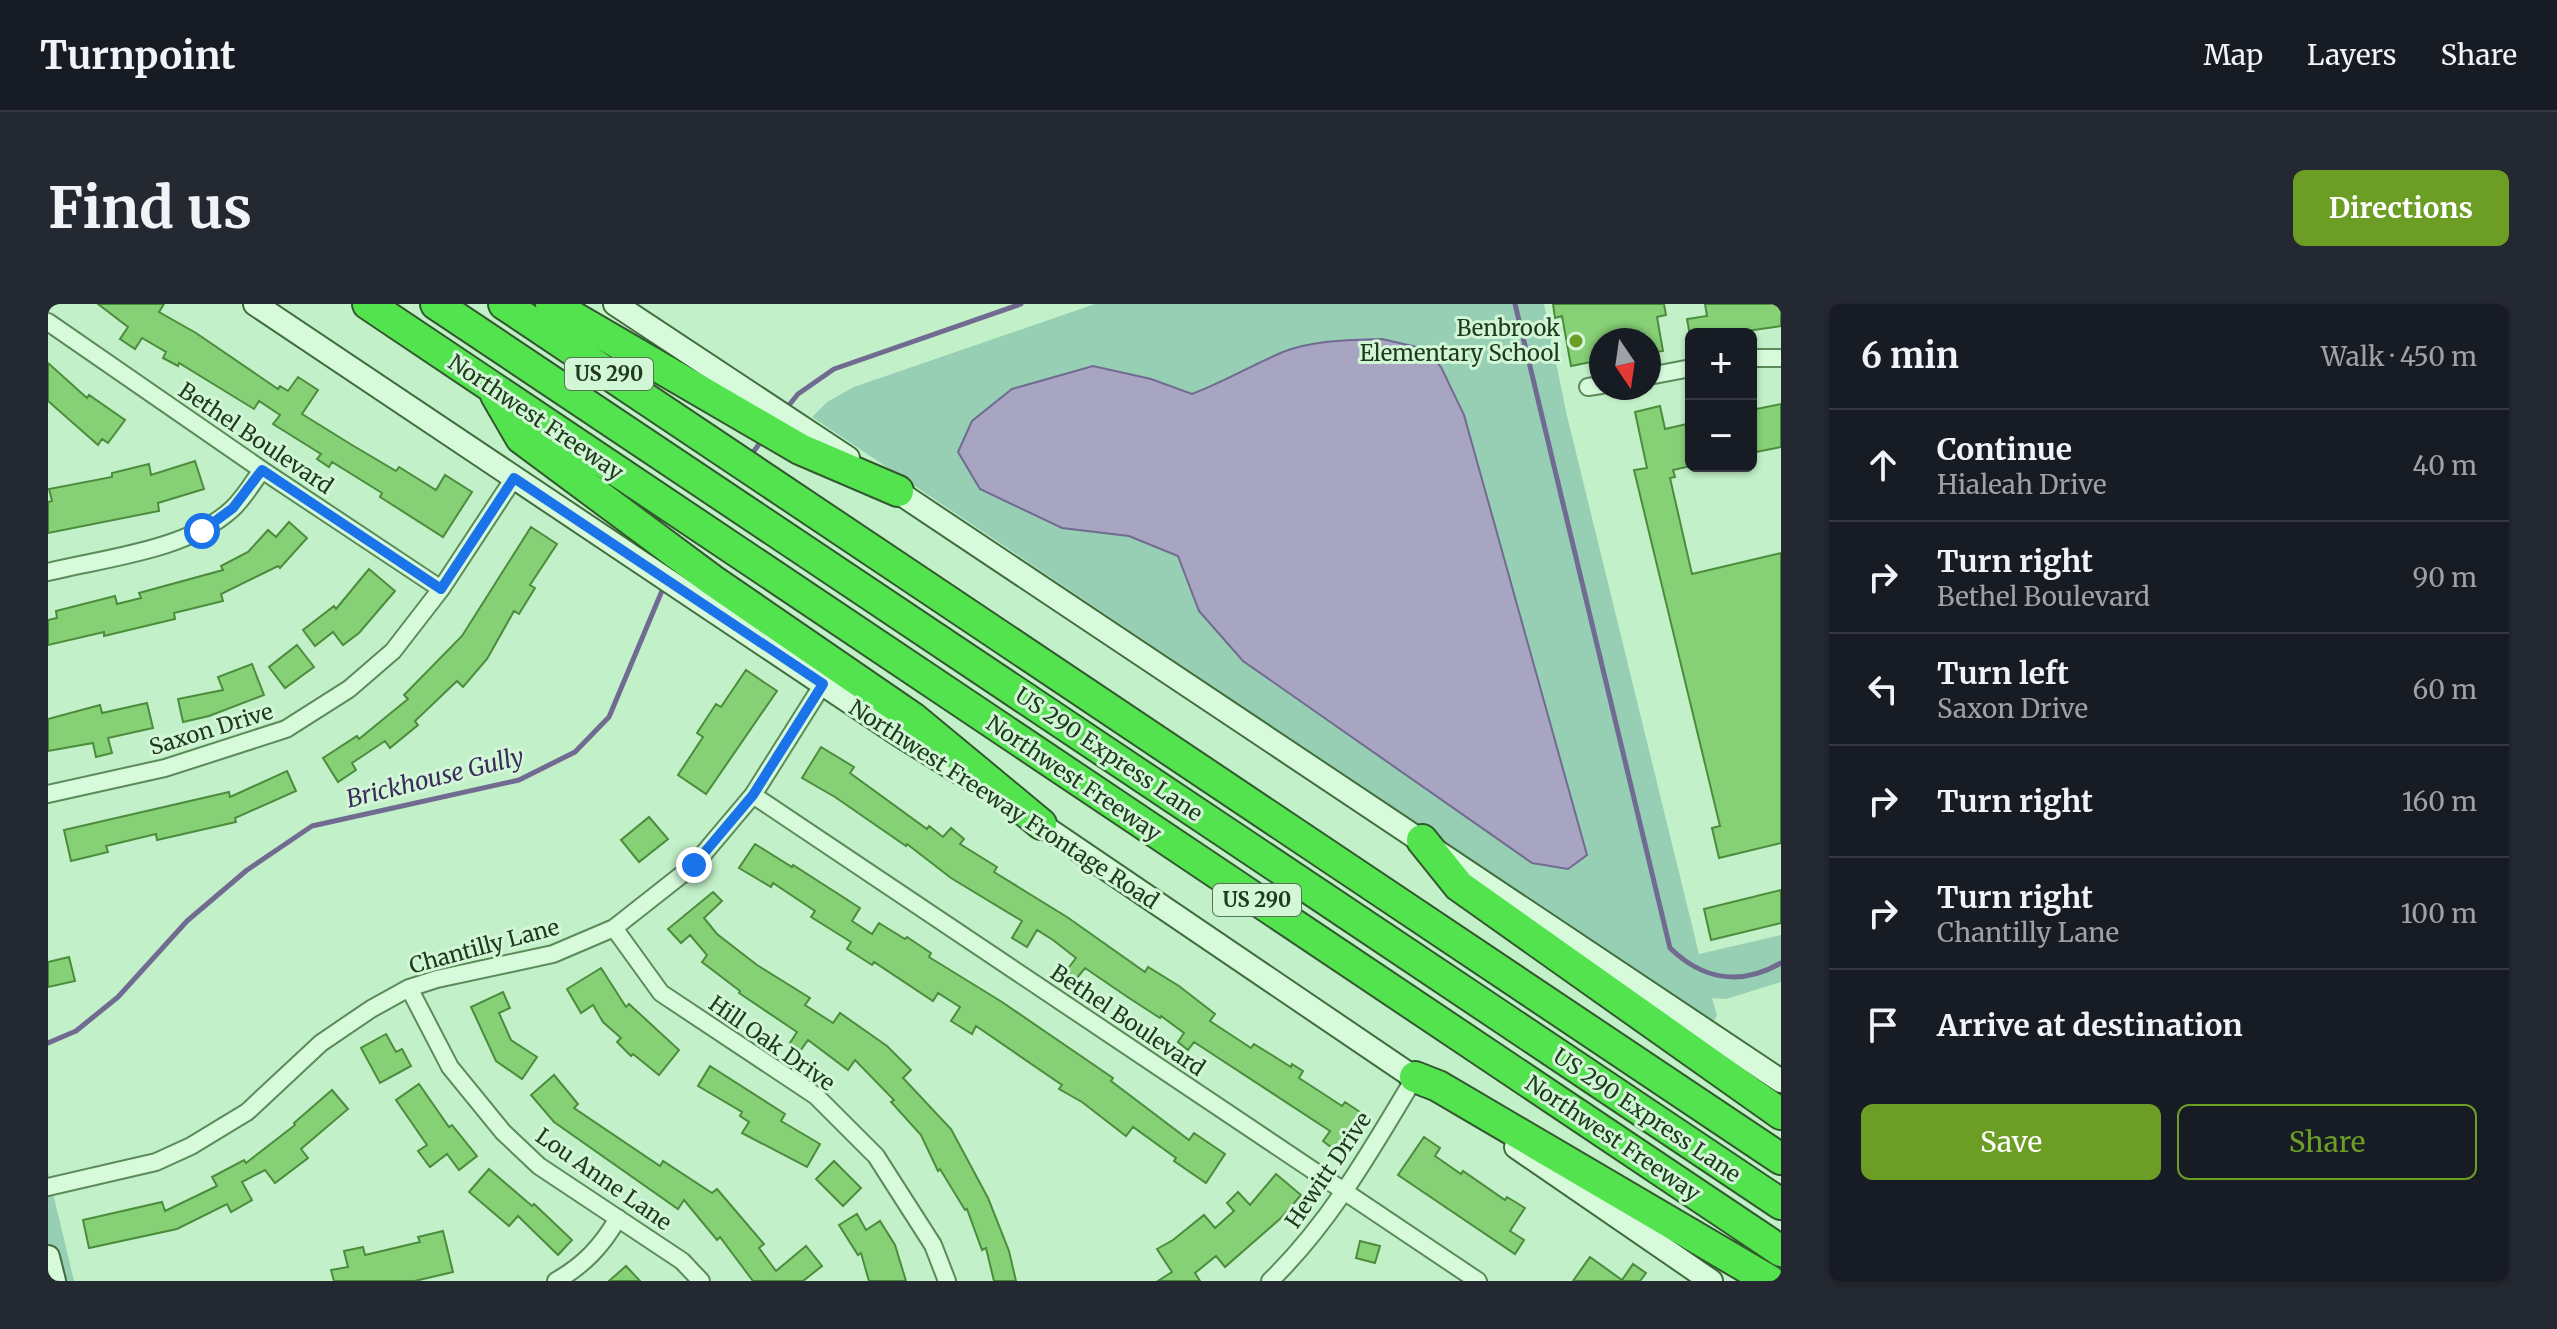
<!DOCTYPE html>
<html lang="en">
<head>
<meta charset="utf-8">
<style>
	body { margin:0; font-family:Merriweather,serif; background:#242831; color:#f1f3f6 }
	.controls { position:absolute; right:24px; top:24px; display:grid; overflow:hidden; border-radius:12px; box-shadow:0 2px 6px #0004 }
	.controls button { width:72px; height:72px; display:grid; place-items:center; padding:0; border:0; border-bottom:2px solid #363941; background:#171b24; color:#f1f3f6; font:40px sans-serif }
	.compass { position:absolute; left:1541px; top:24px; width:72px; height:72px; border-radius:50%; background:#171b24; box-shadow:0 2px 6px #0004; rotate:167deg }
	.stop { position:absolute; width:24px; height:24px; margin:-18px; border:6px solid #1a73e8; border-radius:50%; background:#fff }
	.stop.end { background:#1a73e8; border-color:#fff; box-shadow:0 2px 8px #0008 }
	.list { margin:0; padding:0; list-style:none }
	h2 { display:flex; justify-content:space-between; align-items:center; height:104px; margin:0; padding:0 32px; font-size:34px }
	h2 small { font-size:26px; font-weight:400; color:#9ea1a6 }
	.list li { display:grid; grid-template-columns:52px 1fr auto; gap:24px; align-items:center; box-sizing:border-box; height:112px; padding:0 32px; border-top:2px solid #363941 }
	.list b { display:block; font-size:30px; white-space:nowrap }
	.list p { margin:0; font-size:26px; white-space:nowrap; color:#9ea1a6 }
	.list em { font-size:26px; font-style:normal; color:#9ea1a6 }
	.actions { display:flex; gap:16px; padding:24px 32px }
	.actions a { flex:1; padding:18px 0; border:2px solid #6c9d25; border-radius:12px; text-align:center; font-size:28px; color:#6c9d25 }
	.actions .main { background:#6c9d25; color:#fff }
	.icon { flex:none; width:44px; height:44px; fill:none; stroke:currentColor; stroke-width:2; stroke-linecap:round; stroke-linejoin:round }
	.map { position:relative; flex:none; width:1733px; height:977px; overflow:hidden; border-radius:12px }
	header { display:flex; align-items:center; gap:48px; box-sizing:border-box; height:112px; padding:0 40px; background:#171b24; border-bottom:2px solid #363941 }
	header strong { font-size:38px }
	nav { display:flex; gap:44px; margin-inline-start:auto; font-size:28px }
	.intro { display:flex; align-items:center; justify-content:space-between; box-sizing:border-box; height:192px; padding:0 48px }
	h1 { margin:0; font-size:56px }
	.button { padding:20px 36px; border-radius:12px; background:#6c9d25; color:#fff; font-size:28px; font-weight:700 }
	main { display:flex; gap:48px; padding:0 48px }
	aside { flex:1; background:#171b24; border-radius:12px; box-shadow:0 2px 6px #0004 }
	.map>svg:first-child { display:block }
</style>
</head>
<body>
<header>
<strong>Turnpoint</strong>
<nav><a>Map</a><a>Layers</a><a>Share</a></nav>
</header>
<div class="intro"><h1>Find us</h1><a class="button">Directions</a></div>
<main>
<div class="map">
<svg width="1733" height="977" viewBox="0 0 1733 977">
	<rect width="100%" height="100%" fill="#c2f0c8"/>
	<path fill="#96cfb4" d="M1047,0H1496L1519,112L1651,650L1733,631V678L1678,695L1664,694L1669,712L1665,718L764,113L779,98L806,83Z
		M0,868L26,977H0Z"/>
	<path fill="#a8a5c3" stroke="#716b91" stroke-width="2" d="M1334,35L1377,45L1393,63L1416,111L1539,551L1520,565L1484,559L1195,357L1151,307L1130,252L1081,232L1014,224L932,185L910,148L924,117L964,85L1045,62L1103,75L1144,90C1176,78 1204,61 1235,48C1266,36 1300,36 1334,35Z"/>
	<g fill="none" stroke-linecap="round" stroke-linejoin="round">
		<path stroke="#716b91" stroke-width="5" d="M1467,0L1622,644C1655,676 1693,682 1733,659
			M737,106L750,90L786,65L973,0
			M701,154L714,136
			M0,739L28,727L70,693L139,617L199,566L264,522L471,476L527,448L561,413L616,282"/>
	</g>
	<path fill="#86d076" stroke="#4c8c3d" stroke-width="2" d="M50,0H116L111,8L148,29L230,85L232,82L240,87L250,73L270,86L254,110L304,141L348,167L351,163L388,186L397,171L424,188L395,233L332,193L334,189L284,158L281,163L269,155L273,150L225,120L232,111L211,97L206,105L131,59L130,62L115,54L118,48L94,34L87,45L72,35L80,23Z
		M1505,0H1616L1618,11L1609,13L1615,47L1601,49V36H1553V56L1523,62L1514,12L1507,14Z
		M1657,0H1733V22L1678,30L1642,32L1639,15L1659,12Z
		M0,59L39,94L41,91L77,116L60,139L54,135L50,141L0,97Z
		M1733,100V143L1703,149V106Z
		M1612,102L1617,125L1643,119V162L1625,166L1627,173L1622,174L1644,270L1733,249V539L1671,554L1664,524L1672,522L1586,166L1599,164L1587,108Z
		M147,157L156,185L110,199L111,207L0,229V198L4,197L1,185L64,173V169L101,160L103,171Z
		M241,218L259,234L232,264L230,262L173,290L175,297L126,309L127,315L56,332V328L0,341V316L9,314L8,307L67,292L69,300L93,294L91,289L175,266L173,262L200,248L220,226L228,233Z
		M483,223L509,240L482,281L487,284L471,310L466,307L439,355L415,383L409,377L367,417L370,421L342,444L337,437L304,459L308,466L290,478L275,454L309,432L311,435L360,395L356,391L414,332Z
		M321,265L347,287L311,329L295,341L285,328L267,342L255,326L286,302L288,305Z
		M249,341L266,363L237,384L221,363Z
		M204,360L216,391L161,412L135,418L130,395L175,386L170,373Z
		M698,366L729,387L658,490L630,471L655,433L649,429L668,400L673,403Z
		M99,399L105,424L60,434L64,449L48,453L45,439L0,447V415L52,401L54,409Z
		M773,443L806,463L802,469L879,525L881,522L895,533L903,524L916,535L912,540L949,563L946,568L1019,613L1097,668L1100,663L1131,682L1167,710L1162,717L1203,744L1206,740L1243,763L1244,760L1255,767L1251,774L1294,802L1297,798L1315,810L1288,847L1275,837L1282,827L1146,738L1140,746L1130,738L1136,729L1113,712L1112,714L1081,694L1037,664L1028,675L1018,667L1028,654L1005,636L989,626L979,643L964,634L974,617L903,574L859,540L858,542L787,493L754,474Z
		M239,467L248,487L187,514L188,518L109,536L108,530L58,542L60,548L23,557L16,526L181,488L182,493Z
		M601,513L620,535L591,558L573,536Z
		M707,540L744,563L745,561L812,604L804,617L824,630L831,619L857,635L859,633L883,649L881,653L954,698L1065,774L1063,777L1141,836L1146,829L1177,850L1158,879L1126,857L1128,854L1085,823L1078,832L1034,798L1011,785L1014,781L928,722L924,730L903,717L912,703L890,689L885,697L826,658L824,661L799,645L803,638L763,613L767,607L725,579L723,583L691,564Z
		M1733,586V619L1663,636L1656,605Z
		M665,588L674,597L656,614L669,630L709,661L762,694L757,701L785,719L792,709L839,742L863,766L855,774L903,825L940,894L961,947L968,977H946L938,944L934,946L919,905L917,906L892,865L890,867L873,831L843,798L846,796L807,756L800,766L760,736L753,746L742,739L749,728L691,689L692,687L654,658L659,651L642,631L633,639L620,625Z
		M21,653L27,677L0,683V658Z
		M553,664L578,703L581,700L631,746L611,771L585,750L583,752L569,738L573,734L555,718L545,701L533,709L519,685Z
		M455,688L462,704L451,709L463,736L489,753L474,775L448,757L423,703Z
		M338,730L348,748L354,745L363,762L332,779L313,744Z
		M662,762L737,810L733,817L772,840L759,863L694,829L701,818L692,812L694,808L650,782Z
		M506,771L530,800L526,804L612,862L615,857L664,889L669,885L716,940L711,944L728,967L758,942L774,962L755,977H705L672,933L669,936L636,896L630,905L506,818L483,791Z
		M371,780L401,823L404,821L429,852L411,866L399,850L382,863L370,847L379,841L348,796Z
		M284,786L300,805L253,845L260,854L227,879L217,866L194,878L204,896L183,908L179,900L129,925L41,944L35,916L114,898L117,907L169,882L164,873L196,856L198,859L247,821L246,819Z
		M1376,833L1392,844L1387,852L1413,870L1415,867L1457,896L1459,893L1477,904L1462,927L1476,936L1467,950L1350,871Z
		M786,857L813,884L795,902L768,875Z
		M441,865L484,902L486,900L524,936L510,951L470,912L461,922L421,888Z
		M1228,870L1253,891L1233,914L1177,963L1168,952L1147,969L1152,977H1110L1124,968L1109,945L1125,936L1156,911L1167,924L1186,907L1179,899L1190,888L1202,901Z
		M809,910L818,926L832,917L847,941L858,977H821L813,949L810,951L791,921Z
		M395,927L405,968L367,977H286L283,966L300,963L296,947L315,943L317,951L372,938L370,933Z
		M1312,937L1332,942L1327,959L1308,954Z
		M1542,953L1574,976L1585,960L1598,969L1592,977H1525Z
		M578,962L592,977H561Z"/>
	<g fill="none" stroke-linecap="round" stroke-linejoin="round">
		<g stroke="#5b8b58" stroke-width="20">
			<path id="street" d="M0,18L214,166L393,285
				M1703,54H1733
				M1601,72L1643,64
				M1540,83L1553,81
				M0,268C57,254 140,246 184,205C196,194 205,178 214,166
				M0,490L117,464L238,425L301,385L345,347L393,285L466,174
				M705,491L1430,977
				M566,624L613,689L768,792L828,852L885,941L899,977
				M361,684L402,763L455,828L491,862L634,957L653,977
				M0,883L108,858L143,842L199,808L273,739L323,705L361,684L389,675L505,650L566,624L646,561L705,491L775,380
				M508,977C536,961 554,942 570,914
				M1222,977C1282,919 1324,845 1367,773"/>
		</g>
		<g stroke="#406d3c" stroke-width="26">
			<path id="secondary" d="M207,0L851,431L922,475
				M567,0L800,154
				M838,180L1733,777
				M982,513L1377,781
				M1468,843L1663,977
				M0,953L6,977"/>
		</g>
		<g stroke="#32592d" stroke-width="34">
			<path id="highway" d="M320,0L1733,947
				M388,0L1733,900
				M456,0L1733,855
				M503,0L752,145L850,187
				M448,91L473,134L664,276L865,414L993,520
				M1374,536L1411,582L1733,810
				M1367,773L1390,782L1722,977"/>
		</g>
		<use href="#street" stroke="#d6fada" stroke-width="16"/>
		<use href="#secondary" stroke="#d6fada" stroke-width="22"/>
		<use href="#highway" stroke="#53e34f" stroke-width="30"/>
	</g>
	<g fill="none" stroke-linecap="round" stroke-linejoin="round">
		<path stroke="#1a73e8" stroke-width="10" d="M154,227L185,204L214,166L393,285L466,174L775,380L705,491L646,561"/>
	</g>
	<circle fill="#6c9d25" stroke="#d2f7d7" stroke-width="3" cx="1528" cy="37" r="8"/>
	<g text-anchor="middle" stroke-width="6" stroke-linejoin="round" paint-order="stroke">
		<g fill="#d2f7d7" stroke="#557355" stroke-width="2">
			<rect x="517" y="54" width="88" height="32" rx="6"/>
			<rect x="1165" y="580" width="88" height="32" rx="6"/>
		</g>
		<g font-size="20" font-weight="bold" fill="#203a1d">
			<text x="561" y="77">US 290</text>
			<text x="1209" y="603">US 290</text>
		</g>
		<g font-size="22" fill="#203a1d" stroke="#d2f7d7" text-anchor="end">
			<text x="1512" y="32">Benbrook<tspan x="1512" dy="25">Elementary School</tspan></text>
		</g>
		<g font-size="22" fill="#203a1d" stroke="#d2f7d7">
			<text transform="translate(488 113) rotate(34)" y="8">Northwest Freeway</text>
			<text transform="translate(208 134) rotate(34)" y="8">Bethel Boulevard</text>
			<text transform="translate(163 425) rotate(-17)" y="8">Saxon Drive</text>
			<text transform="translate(1061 450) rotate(34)" y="8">US 290 Express Lane</text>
			<text transform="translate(1026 474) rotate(34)" y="8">Northwest Freeway</text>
			<text transform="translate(956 500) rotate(33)" y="8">Northwest Freeway Frontage Road</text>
			<text transform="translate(436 642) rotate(-15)" y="8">Chantilly Lane</text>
			<text transform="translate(1080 716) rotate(34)" y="8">Bethel Boulevard</text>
			<text transform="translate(724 739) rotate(35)" y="8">Hill Oak Drive</text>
			<text transform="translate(1599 811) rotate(34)" y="8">US 290 Express Lane</text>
			<text transform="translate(1565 834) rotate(34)" y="8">Northwest Freeway</text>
			<text transform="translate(1280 866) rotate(-56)" y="8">Hewitt Drive</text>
			<text transform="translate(556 875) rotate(35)" y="8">Lou Anne Lane</text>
		</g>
		<g font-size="24" font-style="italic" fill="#3c2c5b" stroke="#d2f7d7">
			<text transform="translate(387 474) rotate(-14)" y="8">Brickhouse Gully</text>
		</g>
	</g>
</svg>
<div class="controls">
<button>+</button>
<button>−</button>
</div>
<svg class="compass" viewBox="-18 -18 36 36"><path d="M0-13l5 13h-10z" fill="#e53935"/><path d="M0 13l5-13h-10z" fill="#9ea1a6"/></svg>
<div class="stop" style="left:154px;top:227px"></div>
<div class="stop end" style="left:646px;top:561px"></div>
</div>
<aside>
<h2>6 min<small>Walk · 450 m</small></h2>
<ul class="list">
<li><svg class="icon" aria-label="ahead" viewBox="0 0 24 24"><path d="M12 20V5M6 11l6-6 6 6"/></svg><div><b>Continue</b><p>Hialeah Drive</p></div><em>40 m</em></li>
<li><svg class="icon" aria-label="right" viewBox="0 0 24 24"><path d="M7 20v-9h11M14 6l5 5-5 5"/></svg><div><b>Turn right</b><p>Bethel Boulevard</p></div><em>90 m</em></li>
<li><svg class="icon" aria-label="left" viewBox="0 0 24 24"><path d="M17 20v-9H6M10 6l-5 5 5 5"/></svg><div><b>Turn left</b><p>Saxon Drive</p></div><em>60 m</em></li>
<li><svg class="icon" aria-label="right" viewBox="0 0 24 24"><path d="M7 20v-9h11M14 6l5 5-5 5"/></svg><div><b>Turn right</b></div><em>160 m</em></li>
<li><svg class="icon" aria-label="right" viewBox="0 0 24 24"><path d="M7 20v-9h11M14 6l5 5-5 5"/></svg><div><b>Turn right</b><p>Chantilly Lane</p></div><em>100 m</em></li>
<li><svg class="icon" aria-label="arrive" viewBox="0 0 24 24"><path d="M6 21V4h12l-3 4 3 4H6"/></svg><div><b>Arrive at destination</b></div></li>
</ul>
<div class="actions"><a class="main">Save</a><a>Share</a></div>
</aside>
</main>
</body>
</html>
